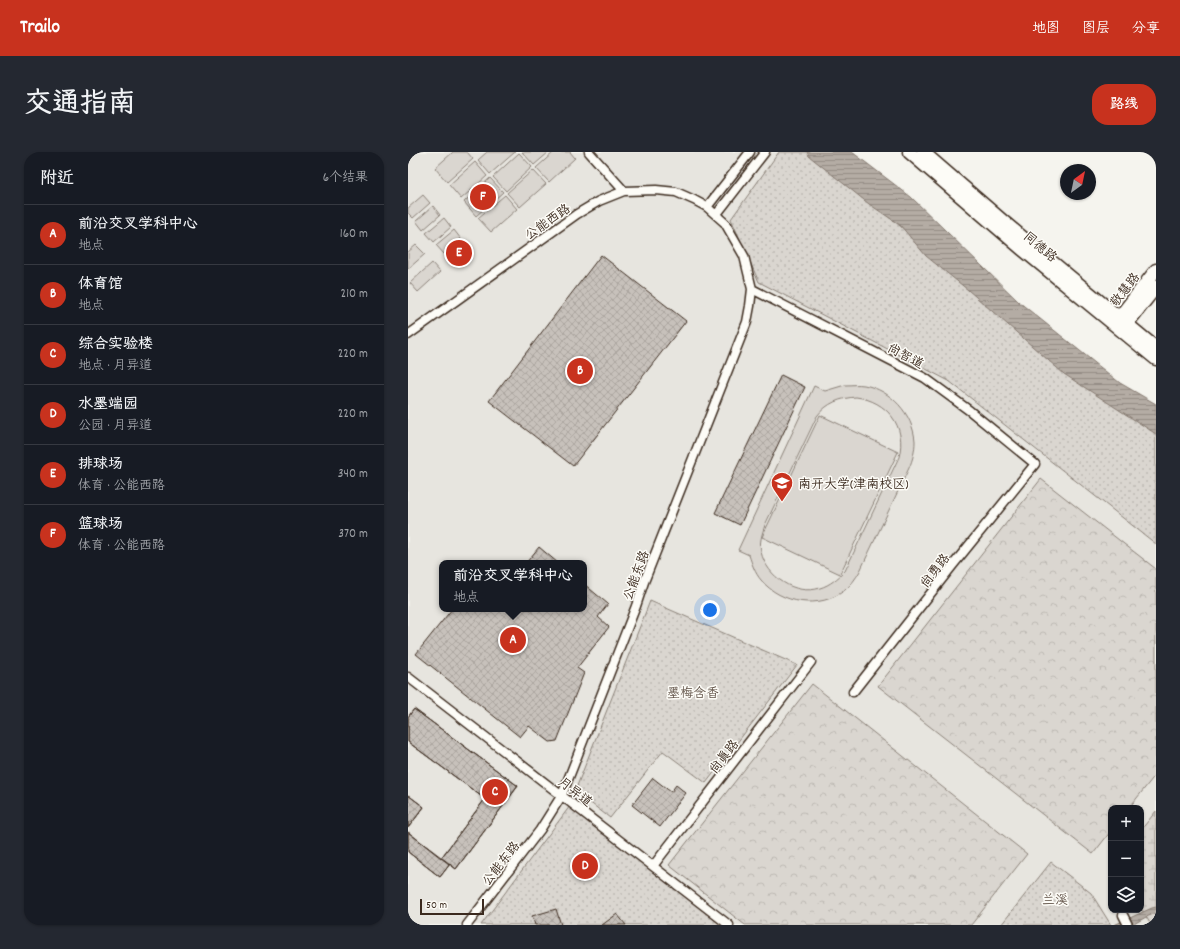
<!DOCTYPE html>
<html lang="zh">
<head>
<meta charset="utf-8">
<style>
	body { margin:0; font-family:Dekko,"LXGW WenKai TC",sans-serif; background:#242831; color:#f1f3f6 }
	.controls { position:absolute; right:12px; bottom:12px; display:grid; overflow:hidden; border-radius:8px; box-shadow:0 1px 3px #0004 }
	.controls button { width:36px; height:36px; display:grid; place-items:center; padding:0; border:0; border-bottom:1px solid #363941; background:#171b24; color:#f1f3f6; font:20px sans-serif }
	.compass { position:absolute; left:652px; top:12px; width:36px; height:36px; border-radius:50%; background:#171b24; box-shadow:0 1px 3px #0004; rotate:33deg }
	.scale { position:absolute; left:12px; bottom:10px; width:64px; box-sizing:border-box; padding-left:4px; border:2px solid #3b2a1e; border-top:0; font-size:11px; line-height:14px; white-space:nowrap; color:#3b2a1e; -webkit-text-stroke:3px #fdfcf7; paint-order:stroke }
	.you { position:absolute; left:302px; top:458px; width:14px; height:14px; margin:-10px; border:3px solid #fff; border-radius:50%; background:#1a73e8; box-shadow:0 0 0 6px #1a73e833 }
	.badge { display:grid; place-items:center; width:26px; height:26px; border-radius:50%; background:#c8321e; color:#fff; font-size:13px; font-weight:700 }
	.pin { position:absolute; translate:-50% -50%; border:2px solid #fff; box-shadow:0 1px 4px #0006 }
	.popup { position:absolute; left:31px; top:408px; width:148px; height:52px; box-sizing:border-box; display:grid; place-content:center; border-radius:8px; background:#171b24; filter:drop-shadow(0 1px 3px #0005); font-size:13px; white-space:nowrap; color:#9ea1a6 }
	.popup b { font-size:15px; color:#f1f3f6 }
	.popup::after { content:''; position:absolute; left:50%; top:100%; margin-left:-8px; border:8px solid transparent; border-top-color:#171b24 }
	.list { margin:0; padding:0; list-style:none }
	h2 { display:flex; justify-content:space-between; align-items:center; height:52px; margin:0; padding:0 16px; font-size:17px }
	h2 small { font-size:13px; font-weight:400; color:#9ea1a6 }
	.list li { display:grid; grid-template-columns:26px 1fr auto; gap:12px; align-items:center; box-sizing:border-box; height:60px; padding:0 16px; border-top:1px solid #363941 }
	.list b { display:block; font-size:15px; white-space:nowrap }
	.list p { margin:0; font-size:13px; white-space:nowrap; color:#9ea1a6 }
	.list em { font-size:13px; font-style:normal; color:#9ea1a6 }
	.icon { flex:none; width:22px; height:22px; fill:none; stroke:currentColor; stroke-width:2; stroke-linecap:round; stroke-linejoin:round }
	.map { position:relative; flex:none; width:748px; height:773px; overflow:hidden; border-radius:16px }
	header { display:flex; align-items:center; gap:24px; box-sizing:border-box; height:56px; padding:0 20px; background:#c8321e; color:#fff }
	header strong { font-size:19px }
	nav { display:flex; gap:22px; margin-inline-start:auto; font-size:14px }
	.intro { display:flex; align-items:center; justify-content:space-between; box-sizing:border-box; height:96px; padding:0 24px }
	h1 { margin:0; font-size:28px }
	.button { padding:10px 18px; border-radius:16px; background:#c8321e; color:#fff; font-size:14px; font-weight:700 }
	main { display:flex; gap:24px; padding:0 24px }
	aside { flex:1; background:#171b24; border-radius:16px; box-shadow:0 1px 3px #0004 }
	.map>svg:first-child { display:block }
</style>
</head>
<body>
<header>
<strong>Trailo</strong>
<nav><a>地图</a><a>图层</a><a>分享</a></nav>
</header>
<div class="intro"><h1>交通指南</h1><a class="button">路线</a></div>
<main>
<aside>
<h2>附近<small>6个结果</small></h2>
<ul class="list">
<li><span class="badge">A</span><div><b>前沿交叉学科中心</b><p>地点</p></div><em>160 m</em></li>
<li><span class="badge">B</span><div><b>体育馆</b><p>地点</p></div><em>210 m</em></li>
<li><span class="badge">C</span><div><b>综合实验楼</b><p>地点 · 月异道</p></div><em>220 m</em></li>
<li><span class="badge">D</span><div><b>水墨端园</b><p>公园 · 月异道</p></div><em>220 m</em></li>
<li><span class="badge">E</span><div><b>排球场</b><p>体育 · 公能西路</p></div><em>340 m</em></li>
<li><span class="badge">F</span><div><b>篮球场</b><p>体育 · 公能西路</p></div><em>370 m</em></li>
</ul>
</aside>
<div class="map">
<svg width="748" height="773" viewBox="0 0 748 773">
	<defs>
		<pattern id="forest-crowns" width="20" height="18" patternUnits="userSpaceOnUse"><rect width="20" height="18" fill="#dad6d0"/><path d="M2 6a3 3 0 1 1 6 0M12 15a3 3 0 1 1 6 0" fill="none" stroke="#bcb8b2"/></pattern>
		<pattern id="wetland-marsh" width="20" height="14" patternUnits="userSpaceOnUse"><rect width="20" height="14" fill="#dad6d0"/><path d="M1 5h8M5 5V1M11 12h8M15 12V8" fill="none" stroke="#bcb8b2"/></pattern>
		<pattern id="park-dots" width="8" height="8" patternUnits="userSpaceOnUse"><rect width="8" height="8" fill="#dad6d0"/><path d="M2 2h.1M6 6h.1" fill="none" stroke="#bcb8b2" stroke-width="1.8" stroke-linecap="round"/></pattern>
		<pattern id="water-rules" width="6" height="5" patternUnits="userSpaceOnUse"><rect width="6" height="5" fill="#b4aca4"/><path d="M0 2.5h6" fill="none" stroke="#948c85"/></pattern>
		<pattern id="building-cross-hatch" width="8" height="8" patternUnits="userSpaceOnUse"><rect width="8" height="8" fill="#c7c1bb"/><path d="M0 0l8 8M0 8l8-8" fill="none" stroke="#aca6a0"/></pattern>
	</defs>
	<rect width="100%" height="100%" fill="#f5f4ee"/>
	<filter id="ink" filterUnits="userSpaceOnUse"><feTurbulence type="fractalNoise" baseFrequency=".025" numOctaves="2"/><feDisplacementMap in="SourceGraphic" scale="8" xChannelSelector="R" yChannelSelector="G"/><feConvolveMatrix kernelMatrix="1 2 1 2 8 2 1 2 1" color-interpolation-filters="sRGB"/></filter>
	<g filter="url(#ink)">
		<path fill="#e7e5df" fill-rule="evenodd" d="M0,0H388L748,291V773H0ZM34,411H176V457H34ZM703,656H733V758H703Z"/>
		<path fill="url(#forest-crowns)" stroke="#8a8077" d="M633,327L748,417V622L721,656H703V679L685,702L470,534Z
			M404,532L619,702L563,773H337L261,713Z"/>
		<path fill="url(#wetland-marsh)" stroke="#8a8077" d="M748,659V773H743L733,756V678Z"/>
		<path fill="url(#park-dots)" stroke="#8a8077" d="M371,0H401L748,282V392L541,229L351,130L323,67Z
			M242,449L389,513L298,631L255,599L202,666L167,639Z
			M162,654L313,773H73Z
			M643,710L683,741L703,773H593Z"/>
		<path fill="#dad6d0" stroke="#8a8077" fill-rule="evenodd" d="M45,0H59L65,7L39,30L27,16Z
			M79,0H107L82,22L70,8Z
			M114,0H141L126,13Z
			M146,0H162L167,6L141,30L128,16Z
			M111,1L124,15L98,39L85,25Z
			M67,10L79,24L53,47L41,33Z
			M125,18L138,32L112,55L99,41Z
			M82,26L95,40L68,64L56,50Z
			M15,43L22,51L5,66L0,61V56Z
			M97,43L109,57L83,80L70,66Z
			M25,54L32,63L15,78L8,69Z
			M36,66L43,75L26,90L18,81Z
			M46,78L53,87L36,102L28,93Z
			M56,89L64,98L46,113L39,104Z
			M8,93L17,102L0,117V100Z
			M24,111L32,120L10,140L2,131Z
			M437,233C444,233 450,232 456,233C483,238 505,262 507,289C507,298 505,307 501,316L452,419C448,426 443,433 437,438C412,458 373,452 353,428C347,421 344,412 341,403L330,398L406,234L417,239ZM448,245C479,249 499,274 491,305L437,419C430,426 422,433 412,436C387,444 359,425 353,400C351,391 354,382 357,373L409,264C419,251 432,246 448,245Z
			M412,263L490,300L432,422L354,385Z"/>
		<path fill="url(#water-rules)" stroke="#84786e" d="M399,0H444L503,45L611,150L712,231L748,252V282L656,222L560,138L518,104L492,73L461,52L401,4Z
			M748,755V761L738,765L724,773H706L744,756Z"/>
		<path fill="url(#building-cross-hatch)" stroke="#3b2a1e" d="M193,103L278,169L165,314L81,249Z
			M373,223L397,235L332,373L307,361Z
			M131,395L150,411H118Z
			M176,432L200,452L190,465L201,475L169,516L176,521L149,589L142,590L121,574L112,585L8,502L44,457H176Z
			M6,557L110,634L48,717L42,712L32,725L0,700V680L33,706L77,647L0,590V565Z
			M6,557L110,634L48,717L33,706L77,647L0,590V565Z
			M245,626L263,640L268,633L278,641L252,675L224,653Z
			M0,643L16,655L0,676Z
			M0,643L16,655L0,676Z
			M0,680L42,712L32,725L0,700Z
			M148,757L153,773H127L124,764Z
			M209,762L218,773H194Z"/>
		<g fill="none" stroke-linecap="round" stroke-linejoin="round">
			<g stroke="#3b2a1e" stroke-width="11">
				<path id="street" d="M181,0L216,39
					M299,55L342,0
					M308,63L357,0
					M344,137L517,226L562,259L627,312L545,413L445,540
					M0,183L169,62L191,49L216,39L248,38L268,40L286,48L299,55L317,71L336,104L344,137L342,154L339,170L236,430L228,454L154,643L132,678L59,773
					M0,525L321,773
					M245,714L403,510
					M715,763L720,773"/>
			</g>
			<g stroke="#3b2a1e" stroke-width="15">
				<path id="secondary" d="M501,0L614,97L748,207
					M515,0L596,70L748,196
					M706,172L748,118
					M714,178L748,135"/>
			</g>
			<use href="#street" stroke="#fdfcf7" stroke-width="8"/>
			<use href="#secondary" stroke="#fdfcf7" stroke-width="12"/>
		</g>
	</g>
	<defs>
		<g id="university-pin" transform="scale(1.15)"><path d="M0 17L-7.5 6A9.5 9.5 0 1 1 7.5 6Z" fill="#c8321e" stroke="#fdfcf7"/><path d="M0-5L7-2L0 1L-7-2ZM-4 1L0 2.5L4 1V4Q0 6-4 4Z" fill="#fff"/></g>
	</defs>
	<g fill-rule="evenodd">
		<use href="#university-pin" x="374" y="331"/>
	</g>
	<g text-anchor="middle" stroke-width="3" stroke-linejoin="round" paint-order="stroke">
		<g font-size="13" fill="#3b2a1e" stroke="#fdfcf7">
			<text transform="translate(139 69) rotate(-35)" y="5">公能西路</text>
			<text transform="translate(633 94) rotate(40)" y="5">同德路</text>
			<text transform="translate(716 137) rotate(-52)" y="5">敬慧路</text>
			<text transform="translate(498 203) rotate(28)" y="5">尚智道</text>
			<text transform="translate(526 418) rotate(-52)" y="5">尚勇路</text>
			<text transform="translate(227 423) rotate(-70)" y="5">公能东路</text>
			<text transform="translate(315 604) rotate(-52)" y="5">尚真路</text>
			<text transform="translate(168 639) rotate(38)" y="5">月异道</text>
			<text transform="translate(92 711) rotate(-52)" y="5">公能东路</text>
		</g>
		<g font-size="13" fill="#3b2a1e" stroke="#fdfcf7" text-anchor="start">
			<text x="390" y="336">南开大学(津南校区)</text>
		</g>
		<g font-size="13" fill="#63554a" stroke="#fdfcf7">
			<text x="285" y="545">墨梅含香</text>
			<text x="647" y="752">兰溪</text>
		</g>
	</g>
</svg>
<div class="controls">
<button>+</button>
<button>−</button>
<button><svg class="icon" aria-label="layers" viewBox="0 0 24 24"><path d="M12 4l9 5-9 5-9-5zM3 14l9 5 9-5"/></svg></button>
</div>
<svg class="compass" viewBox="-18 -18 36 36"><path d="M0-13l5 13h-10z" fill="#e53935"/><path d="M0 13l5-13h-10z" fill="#9ea1a6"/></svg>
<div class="scale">50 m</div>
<div class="you"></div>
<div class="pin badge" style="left:105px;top:488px">A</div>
<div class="popup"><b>前沿交叉学科中心</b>地点</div>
<div class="pin badge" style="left:172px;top:219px">B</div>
<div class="pin badge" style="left:87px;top:640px">C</div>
<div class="pin badge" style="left:177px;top:714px">D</div>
<div class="pin badge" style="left:51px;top:101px">E</div>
<div class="pin badge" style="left:75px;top:45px">F</div>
</div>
</main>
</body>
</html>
